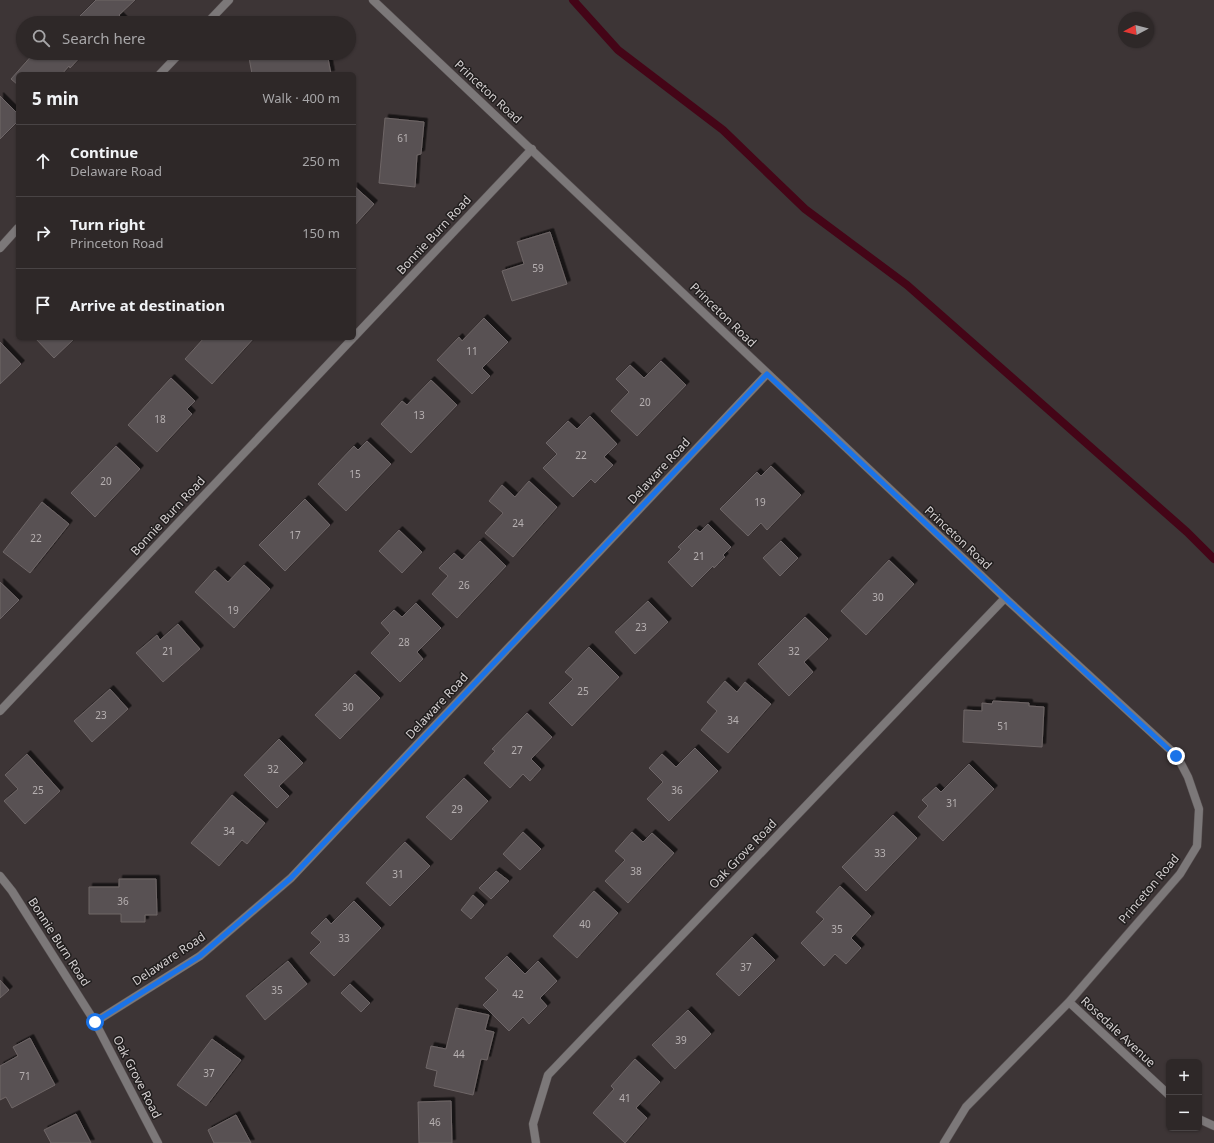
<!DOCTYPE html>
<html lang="en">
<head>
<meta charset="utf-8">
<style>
	body { margin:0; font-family:"Noto Sans",sans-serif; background:#3a3434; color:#f1f3f6 }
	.controls { position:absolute; right:12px; bottom:12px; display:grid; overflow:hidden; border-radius:6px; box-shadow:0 1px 3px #0004 }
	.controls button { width:36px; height:36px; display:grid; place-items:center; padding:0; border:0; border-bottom:1px solid #494445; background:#2e2828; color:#f1f3f6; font:20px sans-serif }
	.compass { position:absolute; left:1118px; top:12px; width:36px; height:36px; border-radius:50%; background:#2e2828; box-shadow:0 1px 3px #0004; rotate:263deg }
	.stop { position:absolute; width:12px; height:12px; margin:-9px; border:3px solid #1a73e8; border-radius:50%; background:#fff }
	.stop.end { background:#1a73e8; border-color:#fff; box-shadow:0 1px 4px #0008 }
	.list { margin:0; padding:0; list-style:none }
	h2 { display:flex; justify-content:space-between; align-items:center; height:52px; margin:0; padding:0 16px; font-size:17px }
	h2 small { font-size:13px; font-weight:400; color:#a7a6a8 }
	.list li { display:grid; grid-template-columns:26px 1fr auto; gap:12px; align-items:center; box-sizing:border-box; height:72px; padding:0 16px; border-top:1px solid #494445 }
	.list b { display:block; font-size:15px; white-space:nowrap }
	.list p { margin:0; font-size:13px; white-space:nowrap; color:#a7a6a8 }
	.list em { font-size:13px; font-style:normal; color:#a7a6a8 }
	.icon { flex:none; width:22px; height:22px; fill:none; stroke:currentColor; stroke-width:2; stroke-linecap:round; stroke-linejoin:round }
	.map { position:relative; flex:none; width:1214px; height:1143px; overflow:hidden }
	.search { position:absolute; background:#2e2828; box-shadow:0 1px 3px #0004; left:16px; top:16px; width:340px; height:44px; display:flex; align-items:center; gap:10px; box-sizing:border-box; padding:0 14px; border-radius:22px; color:#a7a6a8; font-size:15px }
	.panel { position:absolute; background:#2e2828; box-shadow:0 1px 3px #0004; left:16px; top:72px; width:340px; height:268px; border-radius:6px }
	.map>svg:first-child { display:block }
</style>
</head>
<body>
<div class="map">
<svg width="1214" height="1143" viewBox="0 0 1214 1143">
	<defs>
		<filter id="shadow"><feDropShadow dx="3.5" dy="-3.5" stdDeviation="0" flood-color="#0009"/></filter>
	</defs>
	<rect width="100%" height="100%" fill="#3d3536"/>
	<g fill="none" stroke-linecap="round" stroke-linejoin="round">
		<path stroke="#440517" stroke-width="8" d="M573,0L618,50L723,130L805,209L907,285L1187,532L1214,559"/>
	</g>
	<path fill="#595152" stroke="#6e6667" filter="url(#shadow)" d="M96,0H135L119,15L125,21L122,23H83L78,18Z
		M34,53H84L70,68L69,66L62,74H18V85L11,79Z
		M275,53H280V54L286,53H327L331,74H252L249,58Z
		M0,96L18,114V121L0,139Z
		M385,118L424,122L421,154L417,155L415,187L379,183Z
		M354,186L374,204L354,226Z
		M550,232L567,284L512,301L502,271L524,264L517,242Z
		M484,318L508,342L482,368L490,376L472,394L437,360L459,337L462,341Z
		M35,338H75L54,358Z
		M204,338H254L212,384L185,359Z
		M0,342L21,364L0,384Z
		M661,361L686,385L637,436L611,411L629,392L616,379L630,365L644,378Z
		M171,378L195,401L187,409L192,414L157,452L128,425Z
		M431,380L457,405L411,453L381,424L402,401L407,405Z
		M590,416L617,444L604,457L613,465L595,483L591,479L573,497L543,468L557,454L546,443L568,421L577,429Z
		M367,441L391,464L346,511L318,484L354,446L358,450Z
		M116,446L140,469L95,517L71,493Z
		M771,466L801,495L767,530L761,523L748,536L720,509L757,472L761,476Z
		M529,481L557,507L513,557L485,533L503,513L489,501L502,485L515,497Z
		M305,499L330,525L285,571L259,545Z
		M42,502L69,524L30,573L3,552Z
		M708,524L731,547L723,555L725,557L714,568L713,566L692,587L668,562L681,549L678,547L696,529L700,532Z
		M399,530L422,552L402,573L379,551Z
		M480,541L506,566L457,618L432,594L448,576L439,568L454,553L462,560Z
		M781,541L798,558L780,576L763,558Z
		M889,560L914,584L866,635L841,611Z
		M244,565L270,589L234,628L195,592L215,570L228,582Z
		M0,582L19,600L0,619Z
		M648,601L668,622L635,654L615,632Z
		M416,603L441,628L417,652L423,659L400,682L371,653L390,633L381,623L394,610L402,617Z
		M805,617L828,639L804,662L813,672L789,696L758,664Z
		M178,624L200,649L163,682L136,653L157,635L160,640Z
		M589,647L619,677L572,726L549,703L573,679L565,672Z
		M355,674L380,698L340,739L315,715Z
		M725,681L737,692L745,682L771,704L728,753L701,730L717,711L707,702Z
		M110,689L128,709L92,742L74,721Z
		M993,701L1029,703V706L1044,707L1042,747L963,742L964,710L982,711V703L992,704Z
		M527,713L552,737L531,759L541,769L530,781L523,774L510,788L484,763L495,751L492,749Z
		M279,739L303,763L279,786L289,796L277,808L244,775Z
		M695,748L718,771L669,821L647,799L663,782L649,768L662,754L676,767Z
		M27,754L60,791L25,824L4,801L18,789L5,775Z
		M969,764L994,789L943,841L918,817L928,806L922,800L936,787L941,792Z
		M464,778L488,801L451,840L426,817Z
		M232,795L265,823L247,844L242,840L219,866L191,843Z
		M893,815L917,838L866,891L842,867Z
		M523,832L541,849L520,870L503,854Z
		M632,832L643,842L652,833L674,853L628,903L605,881L625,860L615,851Z
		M405,842L430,866L390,906L366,883Z
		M496,871L509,881L491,899L479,888Z
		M119,879H156L157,915H145V922H121V914H89V887H119Z
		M840,886L871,916L851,938L861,948L846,964L835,954L824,966L801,943L824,919L816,912Z
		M594,891L618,913L577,958L553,936Z
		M473,895L484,905L471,919L461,910Z
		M354,901L381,928L334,976L310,953L321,942L311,933L326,918L331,924Z
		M752,937L775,960L739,996L716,974Z
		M507,956L525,974L538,961L557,981L540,998L547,1006L529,1024L523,1017L509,1031L483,1005L498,990L485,978Z
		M288,961L307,984L265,1020L246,996Z
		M0,980L9,990L0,998Z
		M350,984L370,1003L361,1012L341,993Z
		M456,1008L489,1015L485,1030L494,1032L487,1060L481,1059L473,1095L434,1086L437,1071L426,1068L431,1046L446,1049Z
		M688,1010L711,1034L675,1069L652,1045Z
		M30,1038L55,1085L12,1108L6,1097L0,1100V1066L18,1056L13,1047Z
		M212,1039L241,1060L206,1106L177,1085Z
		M635,1059L660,1082L636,1108L647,1118L625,1143L593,1113L614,1089L611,1086Z
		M451,1101L452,1143H419L418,1102Z
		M76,1114L91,1143H51L44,1130Z
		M236,1115L251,1143H214L208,1130Z"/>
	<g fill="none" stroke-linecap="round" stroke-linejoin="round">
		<g stroke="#585152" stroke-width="9">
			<path id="street" d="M373,0L1005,598L1177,756L1188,777L1199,809L1197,846L1180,874L1069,1002L966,1107L944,1143
				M207,23L229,0
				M160,74L180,53
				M0,248L18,228
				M354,337L532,149
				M0,711L353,338
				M0,876L12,891L95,1022L158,1143
				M1069,1002L1169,1095
				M95,1022L200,956L291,878L767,374
				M1199,1119L1214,1126
				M536,1143L533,1124L548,1075L1005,598"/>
		</g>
		<use href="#street" stroke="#7c7879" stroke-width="8"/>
	</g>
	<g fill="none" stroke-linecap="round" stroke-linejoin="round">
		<path stroke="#1a73e8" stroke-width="5" d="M95,1022L200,956L291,878L767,374L1005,598L1176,756"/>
	</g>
	<g text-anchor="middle" stroke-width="3" stroke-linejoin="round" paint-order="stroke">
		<g font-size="10" fill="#b6b0b1">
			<text x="403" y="142">61</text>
			<text x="538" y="272">59</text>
			<text x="472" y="355">11</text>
			<text x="645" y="406">20</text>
			<text x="419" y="419">13</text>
			<text x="160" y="423">18</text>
			<text x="581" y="459">22</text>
			<text x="355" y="478">15</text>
			<text x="106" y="485">20</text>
			<text x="760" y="506">19</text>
			<text x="518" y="527">24</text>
			<text x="295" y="539">17</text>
			<text x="36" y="542">22</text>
			<text x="699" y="560">21</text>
			<text x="464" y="589">26</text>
			<text x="878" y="601">30</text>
			<text x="233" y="614">19</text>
			<text x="641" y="631">23</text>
			<text x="404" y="646">28</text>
			<text x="168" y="655">21</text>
			<text x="794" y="655">32</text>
			<text x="583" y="695">25</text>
			<text x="348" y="711">30</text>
			<text x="101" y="719">23</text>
			<text x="733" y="724">34</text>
			<text x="1003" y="730">51</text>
			<text x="517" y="754">27</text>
			<text x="273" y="773">32</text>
			<text x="38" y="794">25</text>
			<text x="677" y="794">36</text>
			<text x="952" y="807">31</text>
			<text x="457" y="813">29</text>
			<text x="229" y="835">34</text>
			<text x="880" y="857">33</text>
			<text x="636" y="875">38</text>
			<text x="398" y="878">31</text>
			<text x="123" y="905">36</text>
			<text x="585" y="928">40</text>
			<text x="837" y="933">35</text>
			<text x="344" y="942">33</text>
			<text x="746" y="971">37</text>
			<text x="277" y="994">35</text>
			<text x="518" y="998">42</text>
			<text x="681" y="1044">39</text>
			<text x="459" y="1058">44</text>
			<text x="209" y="1077">37</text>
			<text x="25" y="1080">71</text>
			<text x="625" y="1102">41</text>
			<text x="435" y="1126">46</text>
		</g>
		<g font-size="12" fill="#d5d0d1" stroke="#211e1e">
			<text transform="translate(488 92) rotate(43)" y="4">Princeton Road</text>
			<text transform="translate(434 235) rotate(-47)" y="4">Bonnie Burn Road</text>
			<text transform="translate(723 315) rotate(44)" y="4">Princeton Road</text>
			<text transform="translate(659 471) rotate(-47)" y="4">Delaware Road</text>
			<text transform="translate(168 516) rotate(-47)" y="4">Bonnie Burn Road</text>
			<text transform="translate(958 538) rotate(43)" y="4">Princeton Road</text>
			<text transform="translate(437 706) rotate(-47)" y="4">Delaware Road</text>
			<text transform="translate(743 854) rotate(-46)" y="4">Oak Grove Road</text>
			<text transform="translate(1149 889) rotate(-50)" y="4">Princeton Road</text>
			<text transform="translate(59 942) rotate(57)" y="4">Bonnie Burn Road</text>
			<text transform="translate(169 959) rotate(-34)" y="4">Delaware Road</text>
			<text transform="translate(1118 1032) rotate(43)" y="4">Rosedale Avenue</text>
			<text transform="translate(137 1077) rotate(63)" y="4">Oak Grove Road</text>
		</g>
	</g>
</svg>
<div class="controls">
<button>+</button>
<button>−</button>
</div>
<svg class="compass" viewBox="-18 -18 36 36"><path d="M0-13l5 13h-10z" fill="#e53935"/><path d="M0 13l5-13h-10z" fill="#a7a6a8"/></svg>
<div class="stop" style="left:95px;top:1022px"></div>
<div class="stop end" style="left:1176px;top:756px"></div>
<div class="search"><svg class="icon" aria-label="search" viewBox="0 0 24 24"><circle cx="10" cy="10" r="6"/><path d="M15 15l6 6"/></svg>Search here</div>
<section class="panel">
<h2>5 min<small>Walk · 400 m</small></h2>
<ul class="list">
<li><svg class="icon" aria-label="ahead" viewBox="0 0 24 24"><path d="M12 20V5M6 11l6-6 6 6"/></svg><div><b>Continue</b><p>Delaware Road</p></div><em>250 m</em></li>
<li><svg class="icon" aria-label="right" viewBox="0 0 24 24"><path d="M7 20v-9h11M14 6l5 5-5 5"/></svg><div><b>Turn right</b><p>Princeton Road</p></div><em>150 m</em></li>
<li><svg class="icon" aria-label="arrive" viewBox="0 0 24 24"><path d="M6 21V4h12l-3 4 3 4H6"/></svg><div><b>Arrive at destination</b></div></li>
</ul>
</section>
</div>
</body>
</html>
